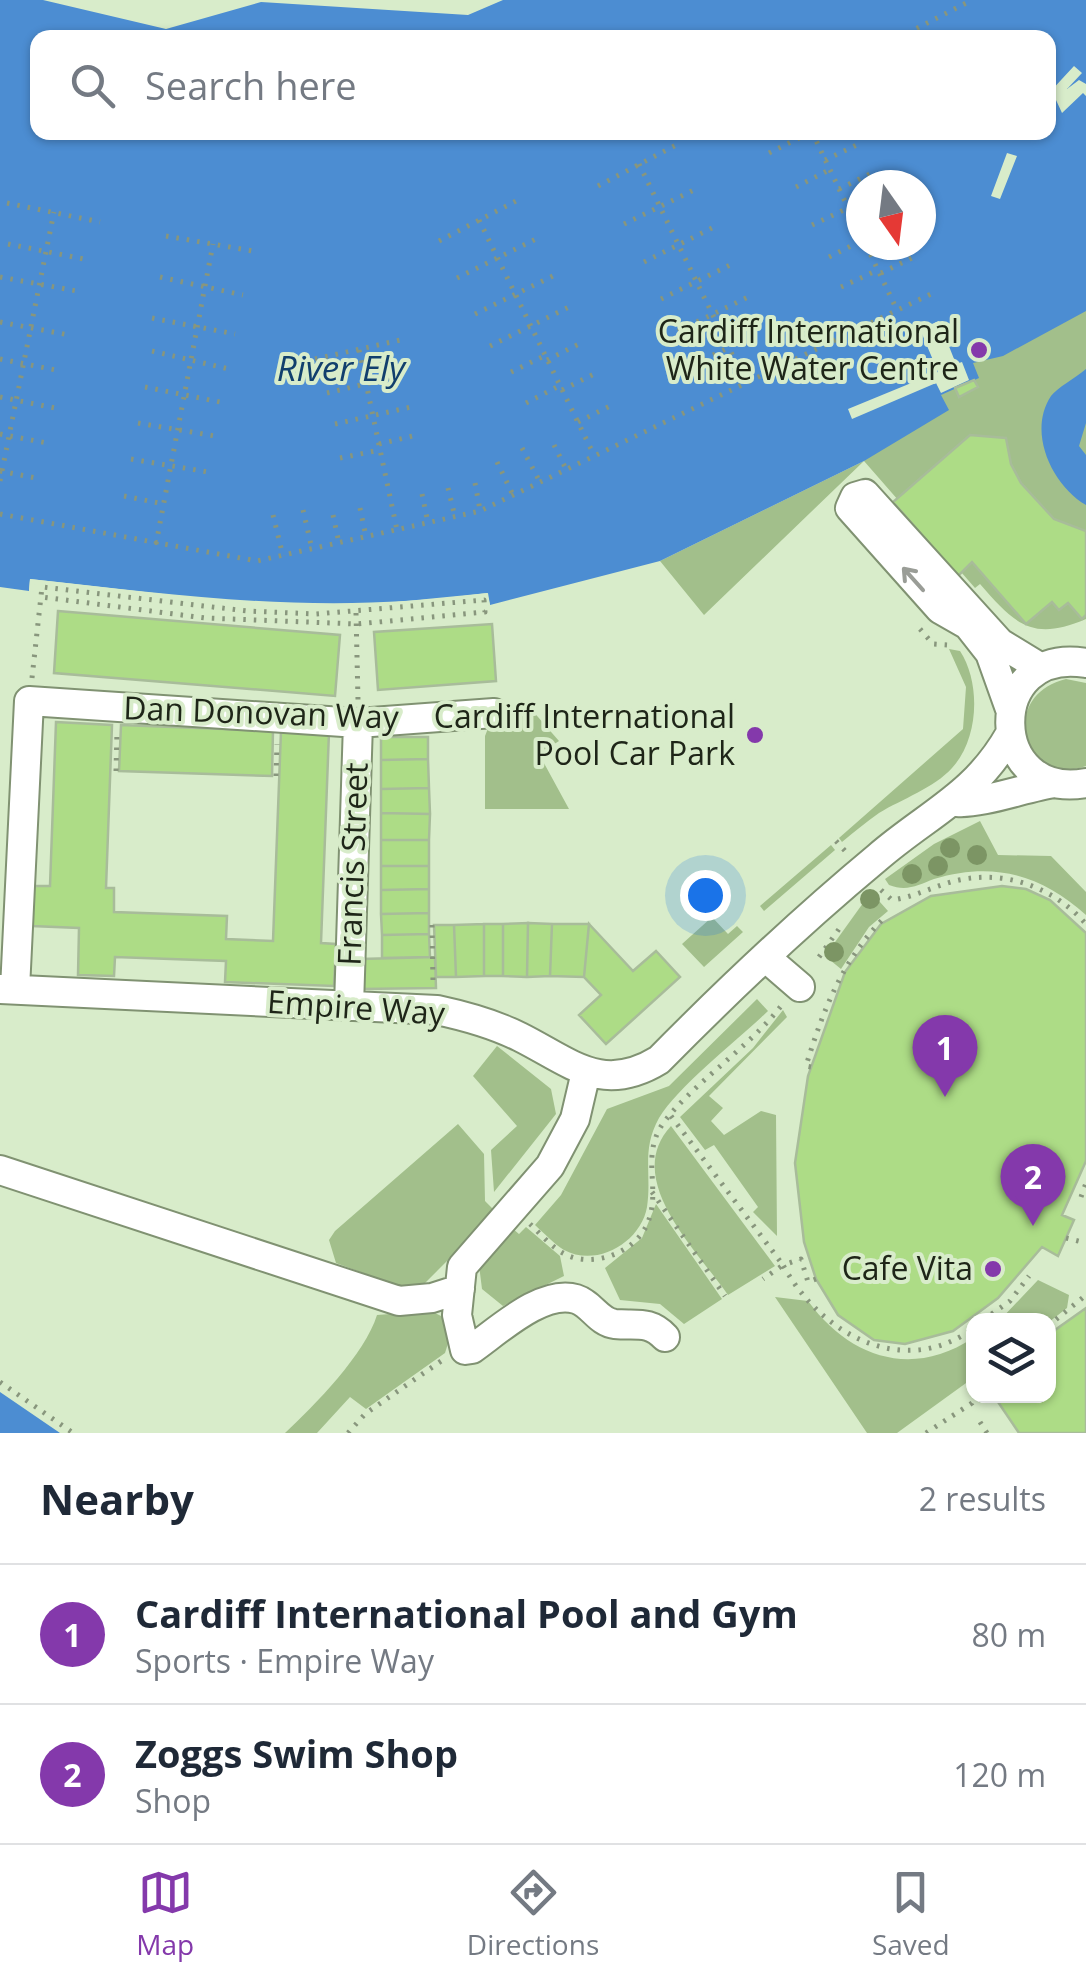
<!DOCTYPE html>
<html lang="en">
<head>
<meta charset="utf-8">
<style>
	body { margin:0; font-family:"Open Sans",sans-serif; background:#f2f2f3; color:#1f2937 }
	.controls { position:absolute; right:30px; bottom:30px; display:grid; overflow:hidden; border-radius:20px; box-shadow:0 2px 8px #0004 }
	.controls button { width:90px; height:90px; display:grid; place-items:center; padding:0; border:0; border-bottom:2px solid #e0e1e3; background:#fff; color:#1f2937; font:50px sans-serif }
	.compass { position:absolute; left:846px; top:170px; width:90px; height:90px; border-radius:50%; background:#fff; box-shadow:0 2px 8px #0004; rotate:166deg }
	.you { position:absolute; left:705px; top:895px; width:35px; height:35px; margin:-25px; border:8px solid #fff; border-radius:50%; background:#1a73e8; box-shadow:0 0 0 15px #1a73e833 }
	.badge { display:grid; place-items:center; width:65px; height:65px; border-radius:50%; background:#8439ab; color:#fff; font-size:32px; font-weight:700 }
	.pin { position:absolute; translate:-50% -82px; filter:drop-shadow(0 2px 5px #0008) }
	.pin::after { content:''; position:absolute; top:52px; width:35px; height:30px; background:inherit; clip-path:polygon(0 0,100% 0,50% 100%) }
	.list { margin:0; padding:0; list-style:none }
	h2 { display:flex; justify-content:space-between; align-items:center; height:130px; margin:0; padding:0 40px; font-size:42px }
	h2 small { font-size:32px; font-weight:400; color:#747a83 }
	.list li { display:grid; grid-template-columns:65px 1fr auto; gap:30px; align-items:center; box-sizing:border-box; height:140px; padding:0 40px; border-top:2px solid #e0e1e3 }
	.list b { display:block; font-size:38px; white-space:nowrap }
	.list p { margin:0; font-size:32px; white-space:nowrap; color:#747a83 }
	.list em { font-size:32px; font-style:normal; color:#747a83 }
	.icon { flex:none; width:55px; height:55px; fill:none; stroke:currentColor; stroke-width:2; stroke-linecap:round; stroke-linejoin:round }
	.map { position:relative; flex:none; width:1086px; height:1433px; overflow:hidden }
	.search { position:absolute; background:#fff; box-shadow:0 2px 8px #0004; left:30px; right:30px; top:30px; height:110px; display:flex; align-items:center; gap:25px; box-sizing:border-box; padding:0 35px; border-radius:20px; color:#747a83; font-size:38px }
	.sheet { height:410px; background:#fff }
	nav { display:flex; justify-content:space-around; align-items:center; box-sizing:border-box; height:140px; border-top:2px solid #e0e1e3; background:#fff; font-size:28px; color:#747a83 }
	nav a { display:grid; justify-items:center; gap:5px }
	nav .on { color:#8439ab }
	.map>svg:first-child { display:block }
</style>
</head>
<body>
<div class="map">
<svg width="1086" height="1433" viewBox="0 0 1086 1433">
	<rect width="100%" height="100%" fill="#d8ecca"/>
	<path fill="#a2bf8b" d="M1086,86V619C1032,642 1015,624 980,584L975,588L864,461L704,615L660,561L864,461L1048,132L1049,119Z
		M949,649L960,651C981,683 979,739 952,768C934,788 902,799 879,813C866,822 854,832 842,842L839,838L963,729L966,687Z
		M1066,679L1086,683V766C1026,788 995,697 1066,679Z
		M531,709L559,741L539,754L569,809H485V736L494,713Z
		M980,821L998,855L1051,856L1086,892V915C1041,875 994,861 934,879C918,885 907,892 889,885L885,879L934,844Z
		M831,845L835,850L764,911L760,906Z
		M871,892L888,911L869,927L841,969L825,956Z
		M712,917L728,934L737,926L743,932L704,967L682,944Z
		M757,999L768,1011C739,1039 679,1085 659,1118C641,1150 652,1174 647,1207C641,1242 597,1268 564,1250C554,1244 544,1233 535,1225L561,1195L607,1109L669,1086Z
		M783,1010L787,1017L709,1096L723,1108L711,1121L724,1135L761,1111L776,1115L777,1236L753,1212L758,1207L714,1145L705,1150L680,1117L753,1048Z
		M497,1046L551,1089L556,1114L494,1192L491,1150L517,1126L473,1076Z
		M458,1124L484,1154L485,1201L496,1212L423,1285L401,1287L336,1263L329,1240L335,1231Z
		M671,1126L775,1266L728,1295C696,1249 622,1179 671,1126Z
		M656,1204L722,1299L684,1324L660,1304L620,1300L605,1268L642,1238Z
		M526,1227L560,1256L564,1276L503,1306L482,1289L479,1265L513,1229L519,1234Z
		M1038,1280L1069,1295L1067,1308L1049,1322L1000,1320Z
		M775,1297L808,1301C849,1357 911,1379 973,1338V1378L897,1433H867Z
		M431,1311L449,1320L451,1334L445,1353L366,1409L350,1397L317,1433H285C315,1405 365,1354 377,1315Z"/>
	<path fill="#4c8dd2" fill-rule="evenodd" d="M0,0H43L166,29L261,2L468,15L503,0H1086V311L1003,356L973,363L979,378L941,395L949,410L864,461L660,561L490,605L487,593C323,615 193,597 30,579L29,591L0,587ZM38,38H1048V132H38ZM861,185H921V245H861Z
		M1086,369V423L1079,446L1086,455V505C1052,485 1027,432 1051,396C1057,388 1075,378 1086,369Z
		M0,1392L60,1433H0Z"/>
	<path fill="#d8ecca" d="M1074,66L1082,73L1067,89L1079,80L1086,84V96L1083,93L1062,113L1056,100L1049,102V93Z
		M1007,153L1017,156L1000,199L991,196Z
		M939,321L956,364L962,362L969,380L941,393L936,383L852,419L848,409L938,372L920,329Z
		M30,579L251,604L355,606L488,593L490,605L485,606L484,599L355,611L251,609L34,584V592L29,591Z"/>
	<path fill="#addc86" stroke="#a8bc9a" stroke-width="2.5" d="M974,380L978,387L959,397L955,388Z
		M970,435L1006,438L1011,464L1021,483L1054,519L1086,531V615L1082,619L1068,603L1059,610L1052,602L1026,624L972,562L958,576L893,502Z
		M58,611L340,635L335,696L54,673Z
		M492,624L496,681L378,690L374,632Z
		M56,722L112,725L106,888H114V912L227,916L226,939L273,941L281,731L329,732L321,943L336,944L334,986L225,982L226,961L115,957L114,976L78,975L79,928L32,926L33,886H50Z
		M121,725L273,731L272,776L119,771Z
		M381,737H428V759L381,760Z
		M428,759L429,788L381,789V760Z
		M429,788L430,814L381,813V789Z
		M381,813L430,814L429,840H381Z
		M381,840H429V866H381Z
		M381,866H429V889L381,890Z
		M1002,886L1026,889L1050,900L1086,933V1161L1062,1215L1074,1220L1058,1256L1042,1247L998,1298L953,1331L905,1344L874,1340L838,1315L816,1279L804,1242L795,1163L808,1076L845,972L881,924L931,896Z
		M429,889V913L381,914V890Z
		M429,913V934L382,935L381,914Z
		M528,923L527,977L503,976V924Z
		M528,923L552,924L550,976L527,977Z
		M484,924V976L456,977L454,925Z
		M484,924H503V976H484Z
		M552,924H589L584,977L550,976Z
		M589,924L633,971L656,951L680,977L606,1044L579,1015L601,995L584,977Z
		M434,925H454L456,977H436Z
		M429,934L430,957L382,958V935Z
		M435,957L436,988L361,989V959Z
		M1086,1308V1433H1019L994,1396H1048V1335Z"/>
	<g fill="none" stroke-linecap="round" stroke-linejoin="round">
		<g stroke="#809272" stroke-width="32">
			<path id="minor" d="M1086,663C983,646 987,801 1086,783
				M1010,709L990,653L968,625L940,609L850,508L855,497L865,494L1000,643L1041,668
				M957,802C982,804 1027,787 1055,783
				M765,957L800,987
				M0,989L437,1010C465,1016 494,1024 520,1037C570,1062 602,1095 659,1060C729,989 801,921 878,857C929,813 975,796 1010,734
				M15,989L29,701L358,723L494,713
				M349,1006L358,723
				M586,1072L575,1119L550,1166L462,1267L457,1315L465,1350L472,1349C498,1331 542,1289 576,1299C592,1304 598,1322 615,1324C636,1326 649,1320 665,1337
				M0,1170L399,1301L432,1298L460,1289"/>
		</g>
		<path stroke="#88967d" stroke-width="5" stroke-dasharray="2.5 8" stroke-linecap="butt" d="M898,38L972,0
			M812,132L861,235
			M769,153L811,132
			M825,160L861,143
			M639,164L746,383
			M598,186L680,143
			M796,187L829,170
			M839,189L874,172
			M7,203L100,222
			M479,220L594,455
			M624,224L696,189
			M812,225L848,208
			M166,236L253,251
			M439,241L518,200
			M8,244L84,259
			M866,245L897,310
			M829,257L861,241
			M644,262L714,227
			M881,273L914,257
			M0,277L77,291
			M160,277L243,295
			M457,278L540,237
			M841,287L878,270
			M661,299L732,264
			M475,314L559,273
			M152,318L235,334
			M0,322L69,335
			M678,331L748,297
			M724,339L760,321
			M490,346L573,305
			M359,350L397,530
			M152,351L229,369
			M0,359L61,371
			M315,359L405,339
			M547,360L583,342
			M694,364L728,348
			M511,372L544,356
			M145,387L220,402
			M562,390L598,372
			M327,393L403,375
			M0,397L55,408
			M526,403L559,386
			M578,422L614,404
			M138,423L215,436
			M335,424L411,407
			M0,434L47,443
			M379,444L417,435
			M554,445L566,469
			M522,448L541,484
			M340,458L380,450
			M131,459L208,472
			M497,462L514,497
			M0,471L41,479
			M0,481L54,212
			M475,483L480,510
			M448,488L455,517
			M422,494L428,523
			M124,496L164,504
			M360,508L366,537
			M303,510L312,549
			M0,514L257,561L480,511L933,293
			M273,515L283,556
			M333,515L339,543
			M156,544L213,244
			M356,613L358,700
			M920,629L933,644L947,645
			M32,678L42,587L247,611L316,614L484,600L485,612L357,624L205,618L42,597
			M116,771L117,731
			M276,776L277,744
			M836,841L847,853
			M881,890L892,900C915,897 936,885 959,880C1008,870 1054,888 1086,924
			M432,925L433,982
			M819,957L839,929
			M811,1067L806,1066C823,1010 843,959 885,917
			M671,1116L783,1265L763,1279
			M652,1192L725,1296
			M1081,1197L1086,1183
			M530,1224C541,1234 552,1248 565,1254C593,1269 637,1252 648,1222C661,1189 641,1157 662,1125C690,1085 748,1049 781,1006
			M1066,1238L1086,1243
			M816,1279L808,1282L801,1259L783,1265C820,1334 903,1380 974,1328
			M983,1320L1010,1301L1029,1276
			M1048,1326L1086,1295
			M0,1382L73,1433
			M980,1422L987,1433
			M348,1433L365,1414L444,1359
			M926,1433L972,1403L975,1396"/>
		<use href="#minor" stroke="#fff" stroke-width="28"/>
	</g>
	<g fill="#7c9564">
		<circle cx="950" cy="848" r="10"/>
		<circle cx="977" cy="855" r="10"/>
		<circle cx="938" cy="866" r="10"/>
		<circle cx="912" cy="874" r="10"/>
		<circle cx="870" cy="899" r="10"/>
		<circle cx="834" cy="952" r="10"/>
	</g>
	<defs><path id="oneway-shaft" d="M-6 0H5M1.5-3L5.5 0L1.5 3" fill="none" stroke-width="1.6" stroke-linecap="round" stroke-linejoin="round" transform="scale(2.5)"/></defs>
	<use stroke="#9a9d97" href="#oneway-shaft" transform="translate(913 579) rotate(-132)"/>
	<g fill="#8439ab" stroke="#d8ecca" stroke-width="4">
		<circle cx="979" cy="350" r="10"/>
		<circle cx="755" cy="735" r="10"/>
		<circle cx="993" cy="1269" r="10"/>
	</g>
	<g text-anchor="middle" stroke-width="8" stroke-linejoin="round" paint-order="stroke">
		<g font-size="32" fill="#1e2518" stroke="#d8ecca" text-anchor="end">
			<text x="959" y="343">Cardiff International<tspan x="959" dy="37">White Water Centre</tspan></text>
			<text x="735" y="728">Cardiff International<tspan x="735" dy="37">Pool Car Park</tspan></text>
			<text x="973" y="1280">Cafe Vita</text>
		</g>
		<g font-size="32" fill="#1e2518" stroke="#d8ecca">
			<text transform="translate(261 713) rotate(2)" y="11">Dan Donovan Way</text>
			<text transform="translate(353 864) rotate(-88)" y="11">Francis Street</text>
			<text transform="translate(356 1008) rotate(4)" y="11">Empire Way</text>
		</g>
		<g font-size="35" font-style="italic" fill="#113f6d" stroke="#d8ecca">
			<text x="341" y="381">River Ely</text>
		</g>
	</g>
</svg>
<div class="controls">
<button><svg class="icon" aria-label="layers" viewBox="0 0 24 24"><path d="M12 4l9 5-9 5-9-5zM3 14l9 5 9-5"/></svg></button>
</div>
<svg class="compass" viewBox="-18 -18 36 36"><path d="M0-13l5 13h-10z" fill="#e53935"/><path d="M0 13l5-13h-10z" fill="#747a83"/></svg>
<div class="you"></div>
<div class="pin badge" style="left:945px;top:1097px">1</div>
<div class="pin badge" style="left:1033px;top:1226px">2</div>
<div class="search"><svg class="icon" aria-label="search" viewBox="0 0 24 24"><circle cx="10" cy="10" r="6"/><path d="M15 15l6 6"/></svg>Search here</div>
</div>
<section class="sheet">
<h2>Nearby<small>2 results</small></h2>
<ul class="list">
<li><span class="badge">1</span><div><b>Cardiff International Pool and Gym</b><p>Sports · Empire Way</p></div><em>80 m</em></li>
<li><span class="badge">2</span><div><b>Zoggs Swim Shop</b><p>Shop</p></div><em>120 m</em></li>
</ul>
</section>
<nav>
<a class="on"><svg class="icon" aria-label="map" viewBox="0 0 24 24"><path d="M3 6l6-2 6 2 6-2v14l-6 2-6-2-6 2zM9 4v14M15 6v14"/></svg>Map</a>
<a><svg class="icon" aria-label="directions" viewBox="0 0 24 24"><path d="M12 3l9 9-9 9-9-9zM9 14v-3h6M13 9l2 2-2 2"/></svg>Directions</a>
<a><svg class="icon" aria-label="saved" viewBox="0 0 24 24"><path d="M7 4h10v16l-5-4-5 4z"/></svg>Saved</a>
</nav>
</body>
</html>
